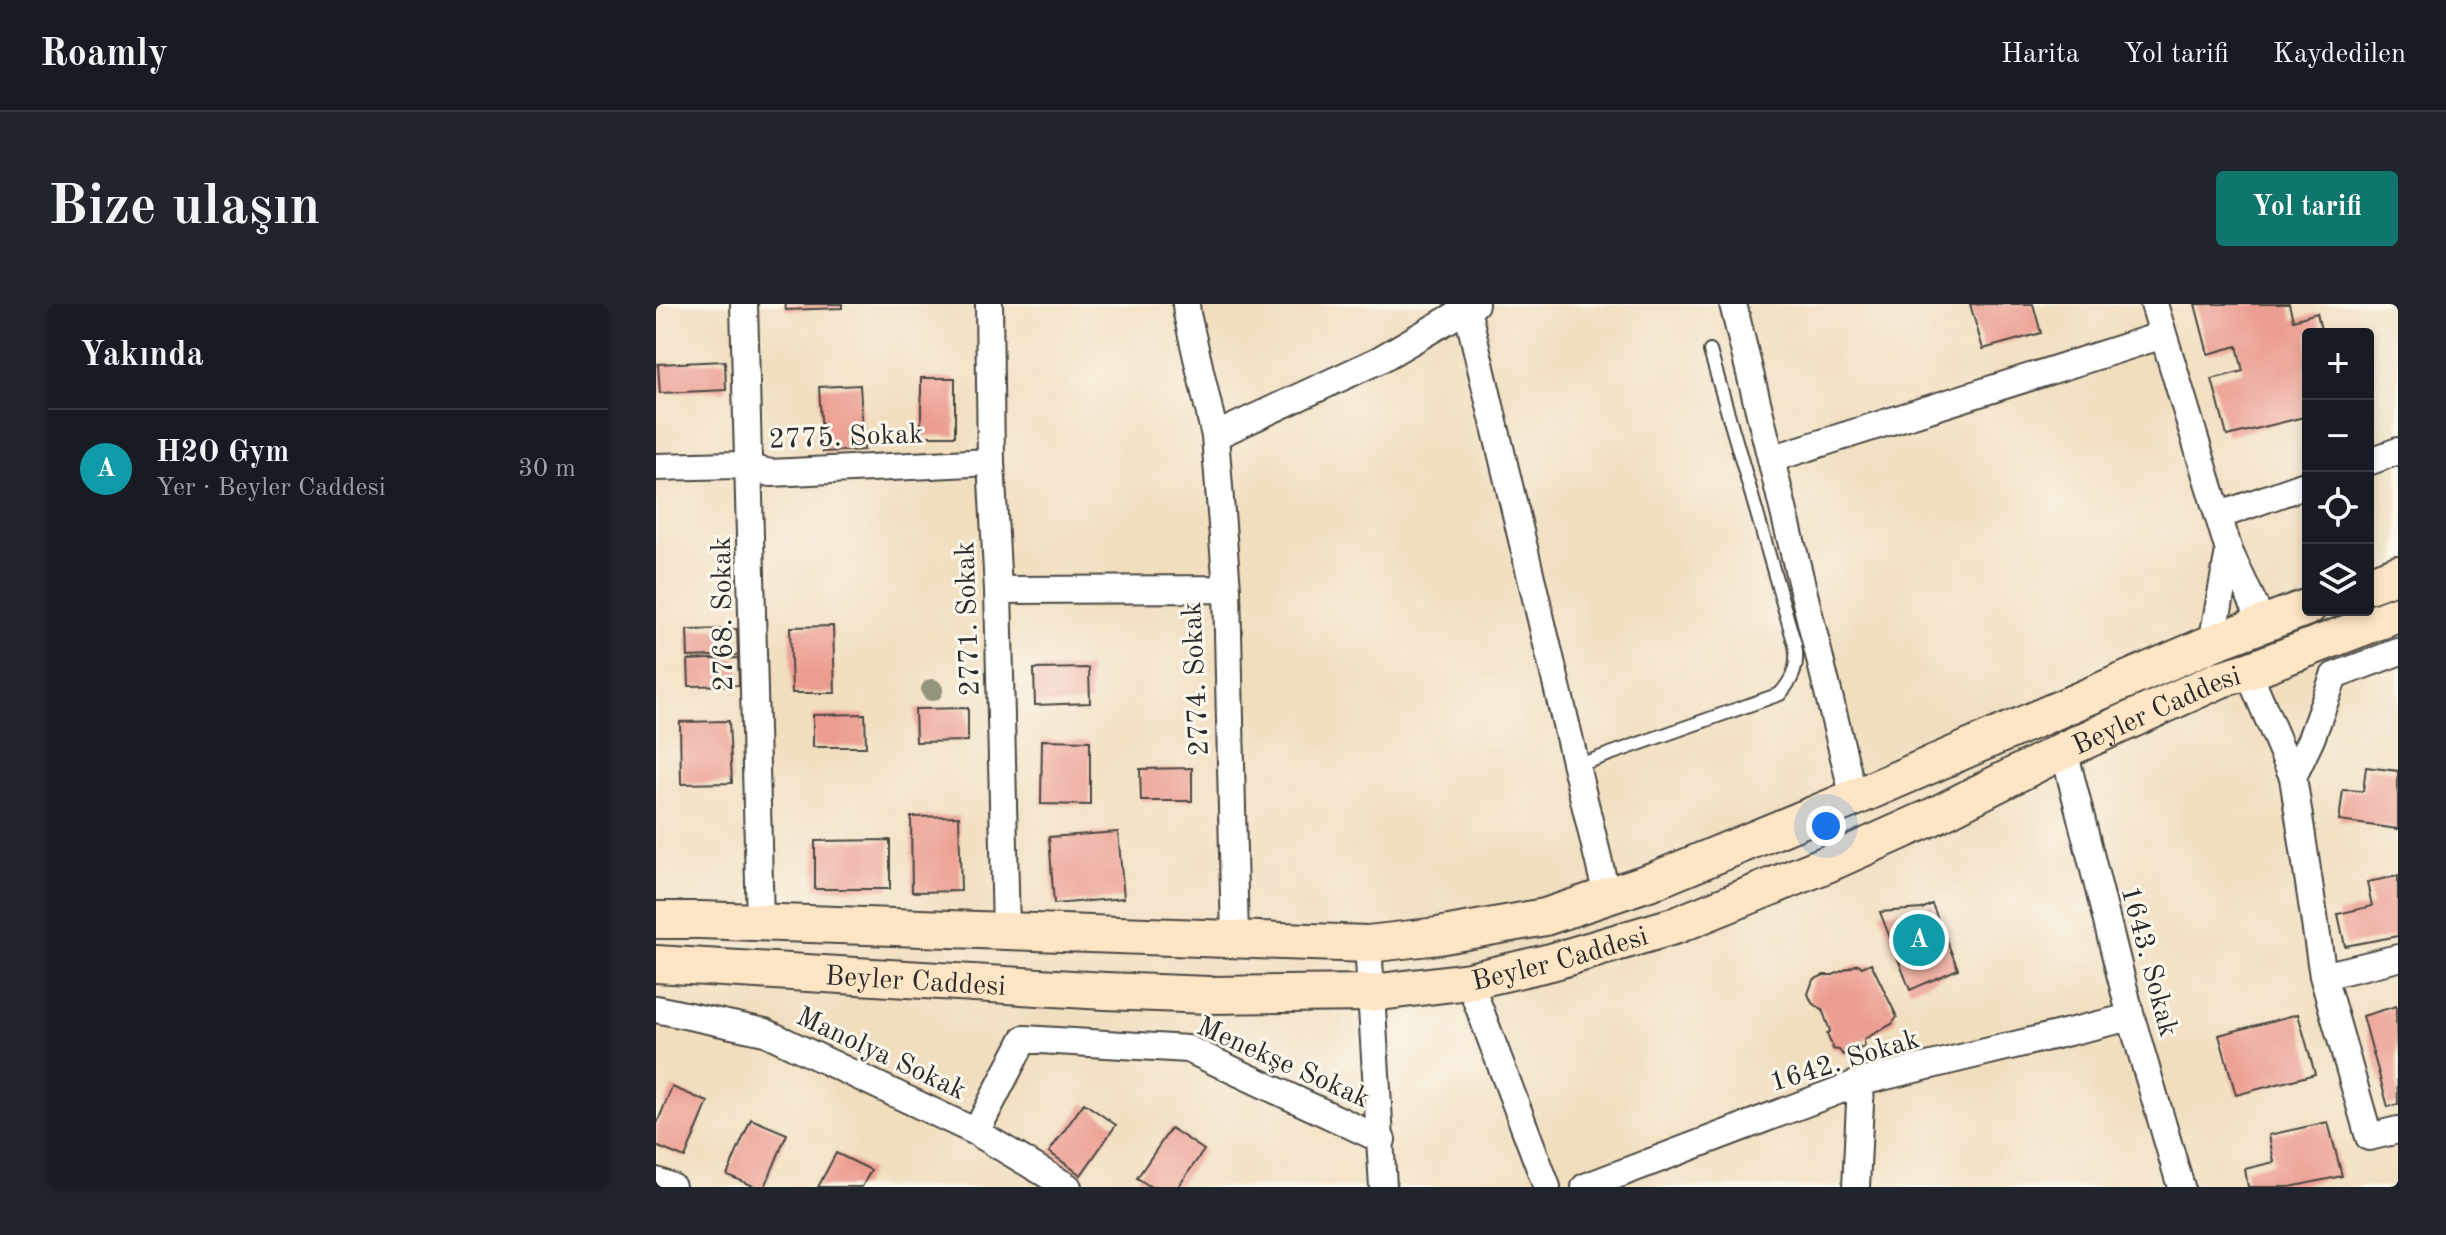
<!DOCTYPE html>
<html lang="tr">
<head>
<meta charset="utf-8">
<style>
	body { margin:0; font-family:"Old Standard TT",serif; background:#20242c; color:#f1f3f6 }
	.controls { position:absolute; right:24px; top:24px; display:grid; overflow:hidden; border-radius:8px; box-shadow:0 4px 12px #0003 }
	.controls button { width:72px; height:72px; display:grid; place-items:center; padding:0; border:0; border-bottom:2px solid #363941; background:#171b24; color:#f1f3f6; font:40px sans-serif }
	.you { position:absolute; left:1170px; top:522px; width:28px; height:28px; margin:-20px; border:6px solid #fff; border-radius:50%; background:#1a73e8; box-shadow:0 0 0 12px #1a73e833 }
	.badge { display:grid; place-items:center; width:52px; height:52px; border-radius:50%; background:#0f766e; color:#fff; font-size:26px; font-weight:700 }
	.pin { position:absolute; translate:-50% -50%; border:4px solid #fff; box-shadow:0 2px 8px #0006 }
	.list { margin:0; padding:0; list-style:none }
	h2 { display:flex; justify-content:space-between; align-items:center; height:104px; margin:0; padding:0 32px; font-size:34px }
	h2 small { font-size:26px; font-weight:400; color:#9ea1a6 }
	.list li { display:grid; grid-template-columns:52px 1fr auto; gap:24px; align-items:center; box-sizing:border-box; height:120px; padding:0 32px; border-top:2px solid #363941 }
	.list b { display:block; font-size:30px; white-space:nowrap }
	.list p { margin:0; font-size:26px; white-space:nowrap; color:#9ea1a6 }
	.list em { font-size:26px; font-style:normal; color:#9ea1a6 }
	.icon { flex:none; width:44px; height:44px; fill:none; stroke:currentColor; stroke-width:2; stroke-linecap:round; stroke-linejoin:round }
	.map { position:relative; flex:none; width:1742px; height:883px; overflow:hidden; border-radius:8px }
	header { display:flex; align-items:center; gap:48px; box-sizing:border-box; height:112px; padding:0 40px; background:#171b24; border-bottom:2px solid #363941 }
	header strong { font-size:38px }
	nav { display:flex; gap:44px; margin-inline-start:auto; font-size:28px }
	.intro { display:flex; align-items:center; justify-content:space-between; box-sizing:border-box; height:192px; padding:0 48px }
	h1 { margin:0; font-size:56px }
	.button { padding:20px 36px; border-radius:8px; background:#0f766e; color:#fff; font-size:28px; font-weight:700 }
	main { display:flex; gap:48px; padding:0 48px }
	aside { flex:1; background:#171b24; border-radius:8px; box-shadow:0 4px 12px #0003 }
	.map>svg:first-child { display:block }
</style>
</head>
<body>
<header>
<strong>Roamly</strong>
<nav><a>Harita</a><a>Yol tarifi</a><a>Kaydedilen</a></nav>
</header>
<div class="intro"><h1>Bize ulaşın</h1><a class="button">Yol tarifi</a></div>
<main>
<aside>
<h2>Yakında<small></small></h2>
<ul class="list">
<li><span class="badge" style="background:#0f9aa8">A</span><div><b>H2O Gym</b><p>Yer · Beyler Caddesi</p></div><em>30 m</em></li>
</ul>
</aside>
<div class="map">
<svg width="1742" height="883" viewBox="0 0 1742 883">
	<rect width="100%" height="100%" fill="#fbf7ec"/>
	<filter id="ink" filterUnits="userSpaceOnUse"><feTurbulence type="fractalNoise" baseFrequency=".0125" numOctaves="2"/><feDisplacementMap in="SourceGraphic" scale="16" xChannelSelector="R" yChannelSelector="G"/><feConvolveMatrix kernelMatrix="1 2 1 2 8 2 1 2 1" color-interpolation-filters="sRGB"/></filter>
	<filter id="wash" filterUnits="userSpaceOnUse"><feTurbulence type="fractalNoise" baseFrequency=".006" numOctaves="4" result="noise"/><feDisplacementMap in="SourceGraphic" scale="32" xChannelSelector="R" yChannelSelector="G"/><feGaussianBlur stdDeviation="1.8" result="paint"/><feColorMatrix in="noise" values="0 0 0 0 0 0 0 0 0 0 0 0 0 0 0 0 0 1.4 0 .05"/><feComposite in="paint" operator="in"/></filter>
	<g filter="url(#wash)">
		<rect width="100%" height="100%" fill="#f1debf"/>
		<g id="blocks">
			<path fill="#ec9d91" d="M129,0H186V4L130,6Z
				M1314,0H1377L1385,29L1327,45Z
				M1539,0H1633L1637,16L1661,9L1666,30H1652V62L1649,63L1652,76V112L1571,132L1556,75L1587,67L1581,42L1552,50Z
				M69,57L70,86L4,89L2,60Z
				M265,74H299V132H265Z
				M204,81L208,146L167,148L163,83Z
				M177,322L179,389H136L134,323Z
				M81,325L82,351L32,353L31,326Z
				M82,354L83,381L33,382L32,356Z
				M433,364L434,399L379,401L378,365Z
				M312,404V437L260,438L259,405Z
				M209,410L210,443H157V411Z
				M73,417L76,479L25,480L24,418Z
				M386,436L434,437V501L385,500Z
				M1710,463L1742,467V525L1683,517L1687,486L1707,487Z
				M536,464V497H485L484,465Z
				M303,512L305,587L256,588L255,513Z
				M462,528L468,594L398,600L393,533Z
				M234,536V585H159V537Z
				M1742,572V632L1689,642L1682,610L1716,602L1711,578Z
				M1276,600L1302,665L1254,686L1224,608L1266,605Z
				M1215,659L1241,713L1236,720L1208,735V743L1187,751L1183,746L1177,745L1171,730L1174,727L1166,705L1156,699L1152,690L1157,676L1168,671H1177L1202,660L1206,663Z
				M1740,702L1742,800L1732,803L1707,712Z
				M1642,710L1659,770L1580,791L1563,731Z
				M16,783L52,798L29,854L0,842V822Z
				M428,799L460,821L425,871L393,848Z
				M95,815L131,830L109,883H100L71,871Z
				M1672,818L1686,872L1634,883H1592L1589,865L1618,858L1613,831Z
				M515,824L548,846L522,883H495L481,874Z
				M180,849L215,866L206,883H162Z"/>
		</g>
	</g>
	<g filter="url(#ink)">
		<use href="#blocks" fill-opacity="0" stroke="#494641" stroke-width="2"/>
		<g fill="none" stroke-linecap="round" stroke-linejoin="round">
			<g stroke="#494641" stroke-width="16">
				<path id="lane" d="M920,462L1124,390C1137,375 1143,362 1139,341L1054,47"/>
			</g>
			<g stroke="#494641" stroke-width="30">
				<path id="street" d="M88,0L104,618
					M333,0L335,158L342,286L350,627
					M530,0L531,10L559,132L571,285L579,636
					M1077,0L1198,494
					M1498,0L1573,247L1556,339
					M811,5L951,592
					M559,132L723,56L819,0
					M1115,155L1507,31
					M1712,158L1742,147
					M0,163L80,161L115,169L335,158
					M1562,212L1652,180
					M1573,247L1607,320
					M342,286L571,285
					M1592,367L1637,473L1667,672L1713,833L1742,826
					M1408,446L1475,713L1525,883
					M1637,473L1655,435L1678,372L1742,348
					M712,640L727,883
					M1667,672L1742,654
					M813,677L891,883
					M0,705L109,728L320,828L412,883
					M320,828L368,735L532,745L726,836
					M0,877L16,883
					M929,883L1205,778L1475,713
					M1200,883L1205,778"/>
			</g>
			<g stroke="#494641" stroke-width="40">
				<g id="secondary">
					<path d="M1712,281L1742,270"/>
					<path d="M0,616H44L712,640L782,632L889,613L1002,575L1198,494L1556,339L1652,303"/>
					<path id="s1" d="M0,660L449,687L553,691L716,689L813,677L895,658L1021,621L1171,560L1276,513L1408,446L1565,375L1592,367L1742,310"/>
				</g>
			</g>
			<use href="#lane" stroke="#fff" stroke-width="12"/>
			<use href="#street" stroke="#fff" stroke-width="26"/>
			<use href="#secondary" stroke="#fee5c5" stroke-width="36"/>
		</g>
		<circle fill="#94947b" cx="276" cy="386" r="11"/>
	</g>
	<g text-anchor="middle" stroke-width="6" stroke-linejoin="round" paint-order="stroke">
		<g font-size="28" fill="#2b2b2b" stroke="#fbf7ec">
			<text transform="translate(190 131) rotate(-2)" y="10">2775. Sokak</text>
			<text transform="translate(65 310) rotate(-91)" y="10">2768. Sokak</text>
			<text transform="translate(310 315) rotate(-92)" y="10">2771. Sokak</text>
			<text transform="translate(538 375) rotate(-93)" y="10">2774. Sokak</text>
			<text dy="10" stroke="none"><textPath href="#s1" startOffset="1556">Beyler Caddesi</textPath></text>
			<text dy="10" stroke="none"><textPath href="#s1" startOffset="908">Beyler Caddesi</textPath></text>
			<text transform="translate(1495 657) rotate(75)" y="10">1643. Sokak</text>
			<text dy="10" stroke="none"><textPath href="#s1" startOffset="260">Beyler Caddesi</textPath></text>
			<text transform="translate(226 748) rotate(25)" y="10">Manolya Sokak</text>
			<text transform="translate(1188 755) rotate(-17)" y="10">1642. Sokak</text>
			<text transform="translate(628 757) rotate(24)" y="10">Menekşe Sokak</text>
		</g>
	</g>
</svg>
<div class="controls">
<button>+</button>
<button>−</button>
<button><svg class="icon" aria-label="locate" viewBox="0 0 24 24"><circle cx="12" cy="12" r="6"/><path d="M12 2v4M12 18v4M2 12h4M18 12h4"/></svg></button>
<button><svg class="icon" aria-label="layers" viewBox="0 0 24 24"><path d="M12 4l9 5-9 5-9-5zM3 14l9 5 9-5"/></svg></button>
</div>
<div class="you"></div>
<div class="pin badge" style="left:1263px;top:636px;background:#0f9aa8">A</div>
</div>
</main>
</body>
</html>
